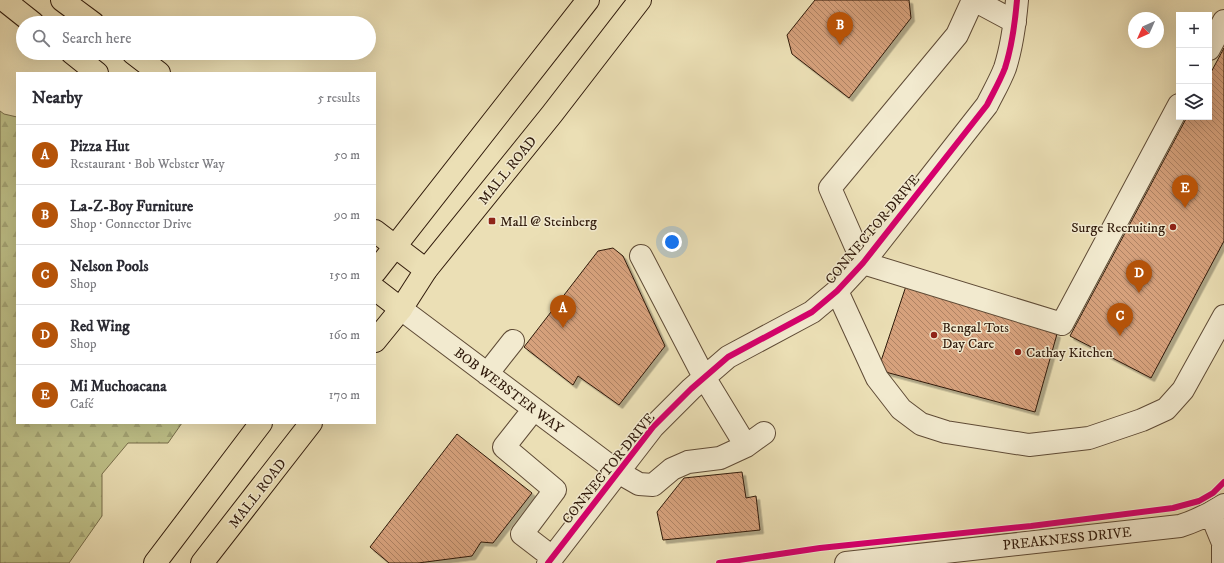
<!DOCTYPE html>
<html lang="en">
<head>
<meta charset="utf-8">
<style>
	body { margin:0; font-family:"IM FELL DW Pica",serif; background:#f2f2f3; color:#2b2b33 }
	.controls { position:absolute; right:12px; top:12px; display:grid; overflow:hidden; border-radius:0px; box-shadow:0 4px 16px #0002 }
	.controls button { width:36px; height:36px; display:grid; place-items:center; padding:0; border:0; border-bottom:1px solid #e1e1e2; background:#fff; color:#2b2b33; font:20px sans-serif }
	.compass { position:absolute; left:1128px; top:12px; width:36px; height:36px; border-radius:50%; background:#fff; box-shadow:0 4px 16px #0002; rotate:225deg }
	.you { position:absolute; left:672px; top:242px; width:14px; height:14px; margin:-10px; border:3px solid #fff; border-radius:50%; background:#1a73e8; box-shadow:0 0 0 6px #1a73e833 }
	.badge { display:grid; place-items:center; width:26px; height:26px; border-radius:50%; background:#b45309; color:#fff; font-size:13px; font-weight:700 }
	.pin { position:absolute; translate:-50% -33px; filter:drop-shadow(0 1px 2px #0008) }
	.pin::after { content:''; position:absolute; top:21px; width:14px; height:12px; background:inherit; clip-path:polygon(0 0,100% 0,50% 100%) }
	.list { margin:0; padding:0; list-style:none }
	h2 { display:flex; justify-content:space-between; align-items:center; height:52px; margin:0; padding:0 16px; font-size:17px }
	h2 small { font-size:13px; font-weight:400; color:#7c7c81 }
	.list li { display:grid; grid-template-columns:26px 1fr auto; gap:12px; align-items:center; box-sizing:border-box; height:60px; padding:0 16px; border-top:1px solid #e1e1e2 }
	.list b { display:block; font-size:15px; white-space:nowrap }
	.list p { margin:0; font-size:13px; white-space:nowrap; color:#7c7c81 }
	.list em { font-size:13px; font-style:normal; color:#7c7c81 }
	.icon { flex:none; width:22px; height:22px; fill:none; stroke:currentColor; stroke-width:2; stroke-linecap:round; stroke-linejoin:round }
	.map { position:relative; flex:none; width:1224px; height:563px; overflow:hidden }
	.search { position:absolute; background:#fff; box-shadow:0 4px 16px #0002; left:16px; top:16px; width:360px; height:44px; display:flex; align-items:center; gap:10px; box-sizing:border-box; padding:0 14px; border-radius:22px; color:#7c7c81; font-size:15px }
	.panel { position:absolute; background:#fff; box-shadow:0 4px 16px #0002; left:16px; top:72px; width:360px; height:352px; border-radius:0px }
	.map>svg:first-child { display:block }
</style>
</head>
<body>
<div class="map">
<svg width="1224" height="563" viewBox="0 0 1224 563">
	<defs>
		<pattern id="forest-firs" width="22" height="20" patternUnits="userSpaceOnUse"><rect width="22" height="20" fill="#bec088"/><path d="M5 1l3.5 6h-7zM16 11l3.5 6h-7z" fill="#a4a474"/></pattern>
		<pattern id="building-back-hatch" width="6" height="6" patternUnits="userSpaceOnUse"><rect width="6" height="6" fill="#d6a17c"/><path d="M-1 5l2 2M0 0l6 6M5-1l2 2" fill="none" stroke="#ae8264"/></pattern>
		<filter id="shadow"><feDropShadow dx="3.5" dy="3.5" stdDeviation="0" flood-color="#0004"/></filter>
	</defs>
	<rect width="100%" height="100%" fill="#ebdfb5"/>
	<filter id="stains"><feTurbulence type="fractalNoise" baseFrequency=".005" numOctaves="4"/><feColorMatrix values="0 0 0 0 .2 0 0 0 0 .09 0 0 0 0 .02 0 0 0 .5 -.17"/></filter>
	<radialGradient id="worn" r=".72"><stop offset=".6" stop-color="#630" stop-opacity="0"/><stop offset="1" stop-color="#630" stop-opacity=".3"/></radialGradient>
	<path fill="url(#forest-firs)" stroke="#776d4a" d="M0,111L4,114L17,117V423H182L168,443H128L102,474V516L69,563H0Z"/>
	<path fill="url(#building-back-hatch)" stroke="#301a0b" filter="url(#shadow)" d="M815,0H909L911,18L849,98L792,54L787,35Z
		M1224,48V241L1151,378L1070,336L1187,117H1209V76Z
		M613,248L623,256L665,346L619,405L578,376L573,385L524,347L598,251Z
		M906,286L1057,334L1035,412L878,370Z
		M457,434L532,493L493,543L481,542L472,556L418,563H389L370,547Z
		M742,472L746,498L756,496L760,530L663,540L657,512L684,478Z"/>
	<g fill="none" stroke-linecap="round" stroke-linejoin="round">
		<g stroke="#5f4b36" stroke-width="24">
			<path id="minor" d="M973,0L957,35L830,188L863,263L1062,324L1179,105
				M974,0L1015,22
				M1209,49L1224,21
				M641,256L704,377L746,446
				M837,291L877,378L901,409L921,424L946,432L1029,445L1089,438L1142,420L1166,409L1183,390L1224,316
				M401,309L618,472L639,484L653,485L672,469L688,462L720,458L746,446L764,433
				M487,374L513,341
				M534,409L504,447L555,490L522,534L552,557
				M1211,514L1223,543V563
				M548,563L653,427L691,389L728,357L812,312L837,291L863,263L987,105C993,93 1000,81 1005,68C1012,46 1015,23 1017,0
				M846,563L1180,526C1196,521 1210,514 1224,505"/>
		</g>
		<g stroke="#301a0b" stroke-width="24">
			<path id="major" d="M375,272L588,0
				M375,341L401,309L426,270L552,114L640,0
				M155,563L261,423
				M202,563L311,423"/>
		</g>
		<g stroke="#301a0b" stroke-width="24">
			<path id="highway" d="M4,0L33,23
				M62,0L93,23
				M72,53L97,73
				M133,53L159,73
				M375,231L426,270
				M375,289L401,309"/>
		</g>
		<use href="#minor" stroke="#f2eacf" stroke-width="22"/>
		<use href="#major" stroke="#ebdfb5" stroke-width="22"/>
		<use href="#highway" stroke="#ebdfb5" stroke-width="22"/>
		<g stroke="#f2eacf" stroke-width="8">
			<path id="cycleway" d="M548,563L653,427L691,389L728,357L812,312L837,291L863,263L987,105C993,93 1000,81 1005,68C1012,46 1015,23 1017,0
				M719,563L820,548L1031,526L1173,508L1199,501L1213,493L1224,482"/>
		</g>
		<use href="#cycleway" stroke="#d6006c" stroke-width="6"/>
	</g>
	<g fill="#8f2418" stroke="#f2eacf" stroke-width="1.5">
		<rect x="488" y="217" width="8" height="8" rx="2"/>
		<circle cx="1173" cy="227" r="4"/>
		<circle cx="934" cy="335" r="4"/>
		<circle cx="1018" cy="352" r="4"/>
	</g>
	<g text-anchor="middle" stroke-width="3" stroke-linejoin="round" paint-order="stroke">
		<g font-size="14" fill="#301a0b" stroke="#f2eacf">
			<text transform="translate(507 170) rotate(-51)" y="5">MALL ROAD</text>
			<text transform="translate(872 229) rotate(-50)" y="5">CONNECTOR DRIVE</text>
			<text transform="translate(509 390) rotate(37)" y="5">BOB WEBSTER WAY</text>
			<text transform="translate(608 468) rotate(-51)" y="5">CONNECTOR DRIVE</text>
			<text transform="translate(257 493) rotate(-52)" y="5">MALL ROAD</text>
			<text transform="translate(1067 538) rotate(-6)" y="5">PREAKNESS DRIVE</text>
		</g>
		<g font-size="14" fill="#301a0b" stroke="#f2eacf" text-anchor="start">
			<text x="500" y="226">Mall @ Steinberg</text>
			<text x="1165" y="232" text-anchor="end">Surge Recruiting</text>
			<text x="942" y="332">Bengal Tots<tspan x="942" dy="16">Day Care</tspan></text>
			<text x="1026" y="357">Cathay Kitchen</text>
		</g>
	</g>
	<rect width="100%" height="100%" filter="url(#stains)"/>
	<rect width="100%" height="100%" fill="url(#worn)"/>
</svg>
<div class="controls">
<button>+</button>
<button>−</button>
<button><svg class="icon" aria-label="layers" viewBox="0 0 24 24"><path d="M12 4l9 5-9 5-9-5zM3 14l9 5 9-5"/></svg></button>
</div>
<svg class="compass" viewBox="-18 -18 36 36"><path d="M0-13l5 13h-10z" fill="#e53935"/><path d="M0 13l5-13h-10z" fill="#7c7c81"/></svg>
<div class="you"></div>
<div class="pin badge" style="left:563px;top:328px">A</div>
<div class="pin badge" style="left:840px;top:45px">B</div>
<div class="pin badge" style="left:1120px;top:336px">C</div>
<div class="pin badge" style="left:1139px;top:293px">D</div>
<div class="pin badge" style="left:1185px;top:208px">E</div>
<div class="search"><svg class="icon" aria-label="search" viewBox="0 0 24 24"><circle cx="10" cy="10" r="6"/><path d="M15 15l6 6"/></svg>Search here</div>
<section class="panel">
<h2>Nearby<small>5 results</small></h2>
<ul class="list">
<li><span class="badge">A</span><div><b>Pizza Hut</b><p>Restaurant · Bob Webster Way</p></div><em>50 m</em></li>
<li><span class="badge">B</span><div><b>La-Z-Boy Furniture</b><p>Shop · Connector Drive</p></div><em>90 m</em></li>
<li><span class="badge">C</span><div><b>Nelson Pools</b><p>Shop</p></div><em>150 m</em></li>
<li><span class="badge">D</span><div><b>Red Wing</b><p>Shop</p></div><em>160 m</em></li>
<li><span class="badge">E</span><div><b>Mi Muchoacana</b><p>Café</p></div><em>170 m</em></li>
</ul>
</section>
</div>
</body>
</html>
